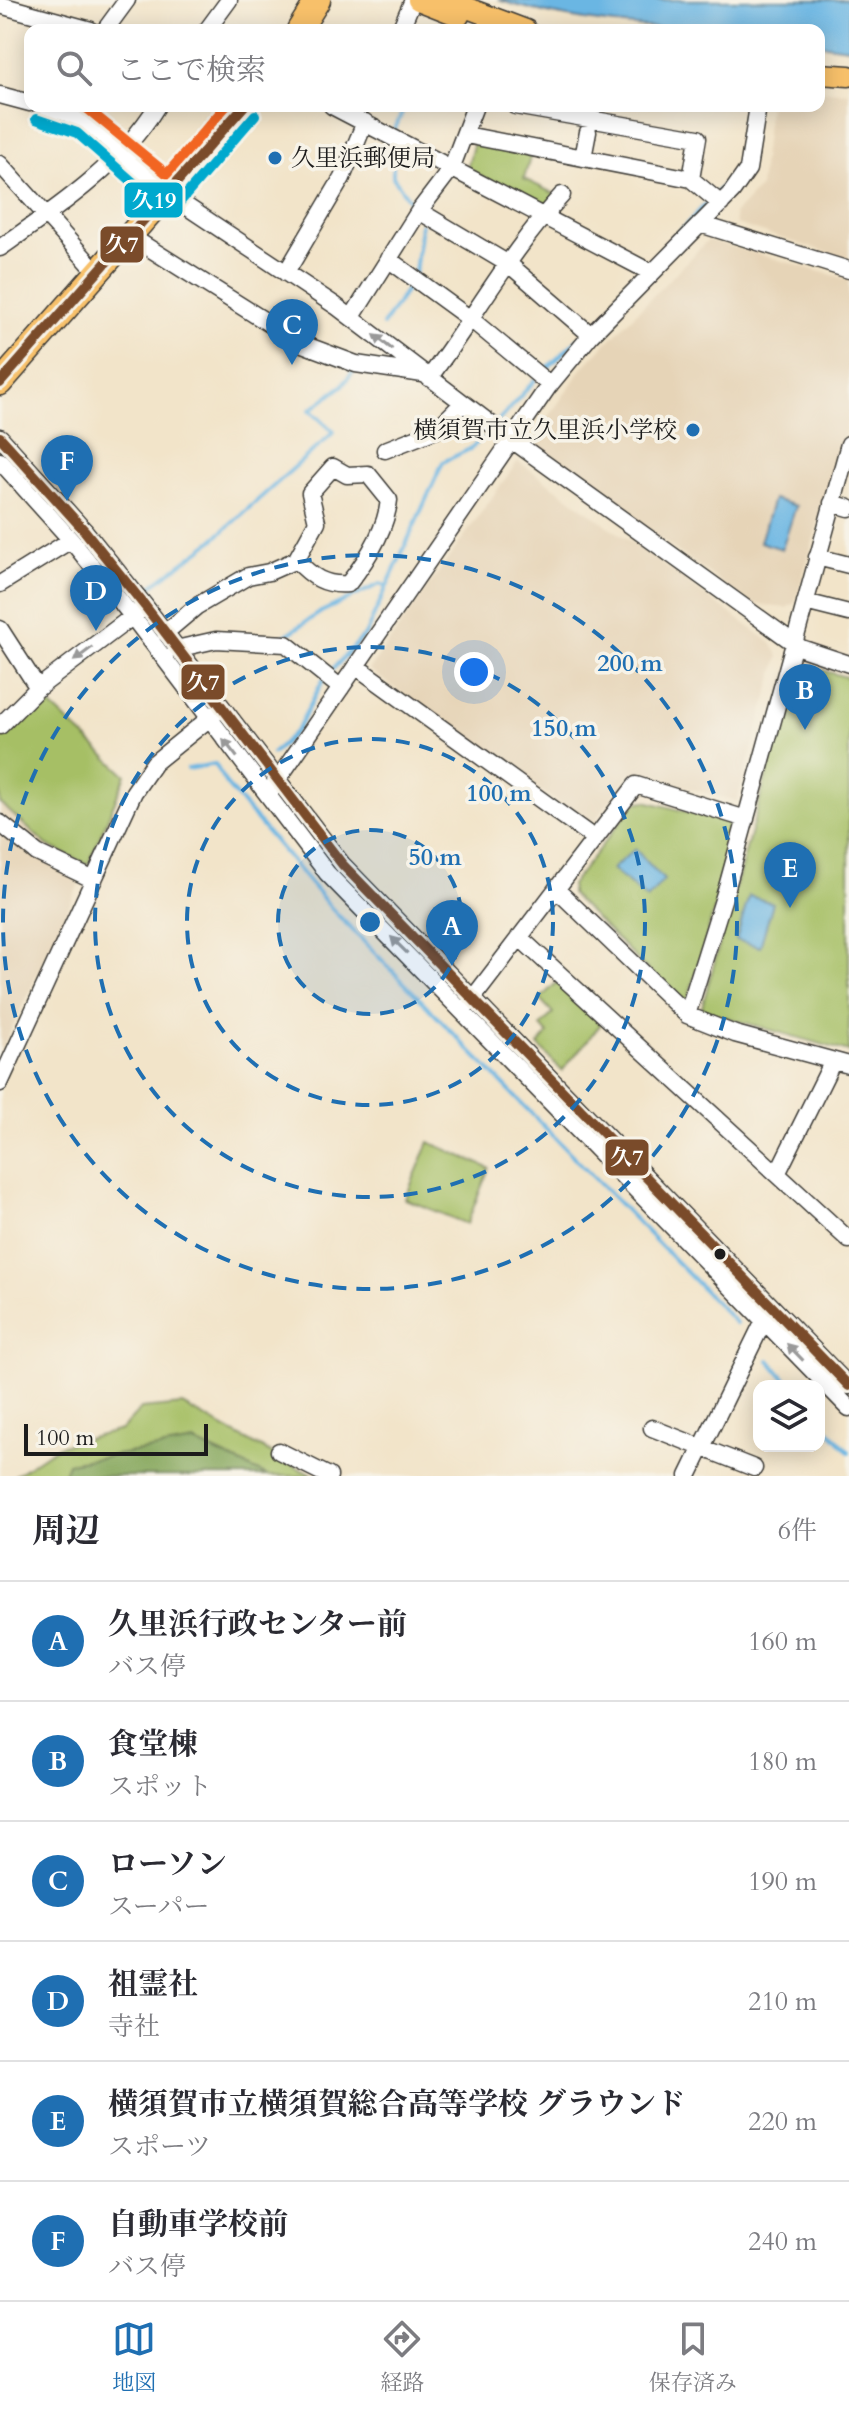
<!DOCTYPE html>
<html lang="ja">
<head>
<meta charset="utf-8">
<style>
	body { margin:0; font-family:Cardo,"Noto Serif JP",serif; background:#f7f7f7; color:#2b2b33 }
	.controls { position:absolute; right:24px; bottom:24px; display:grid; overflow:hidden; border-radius:16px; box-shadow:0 4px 20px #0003 }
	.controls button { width:72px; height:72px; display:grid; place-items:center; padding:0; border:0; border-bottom:2px solid #e1e1e2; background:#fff; color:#2b2b33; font:40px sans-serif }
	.scale { position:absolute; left:24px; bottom:20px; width:184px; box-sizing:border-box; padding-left:8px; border:4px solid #1c1c1c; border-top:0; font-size:22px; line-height:28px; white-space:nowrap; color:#1c1c1c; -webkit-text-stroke:6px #f7f3e8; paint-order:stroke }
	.you { position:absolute; left:474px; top:672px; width:28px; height:28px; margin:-20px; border:6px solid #fff; border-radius:50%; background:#1a73e8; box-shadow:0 0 0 12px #1a73e833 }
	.badge { display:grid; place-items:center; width:52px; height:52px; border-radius:50%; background:#1f6fb2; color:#fff; font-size:26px; font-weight:700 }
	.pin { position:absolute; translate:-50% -66px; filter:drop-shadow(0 2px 4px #0008) }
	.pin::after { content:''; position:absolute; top:42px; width:28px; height:24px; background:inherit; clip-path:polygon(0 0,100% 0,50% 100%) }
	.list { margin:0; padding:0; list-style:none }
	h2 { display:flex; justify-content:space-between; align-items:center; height:104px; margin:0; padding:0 32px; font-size:34px }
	h2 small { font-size:26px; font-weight:400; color:#7c7c81 }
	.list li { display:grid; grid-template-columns:52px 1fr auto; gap:24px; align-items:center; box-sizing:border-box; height:120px; padding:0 32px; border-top:2px solid #e1e1e2 }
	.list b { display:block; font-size:30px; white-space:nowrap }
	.list p { margin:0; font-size:26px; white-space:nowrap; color:#7c7c81 }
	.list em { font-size:26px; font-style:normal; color:#7c7c81 }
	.icon { flex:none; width:44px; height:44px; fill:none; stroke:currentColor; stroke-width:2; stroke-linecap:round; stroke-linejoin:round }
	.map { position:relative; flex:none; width:849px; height:1476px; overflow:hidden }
	.search { position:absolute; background:#fff; box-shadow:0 4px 20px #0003; left:24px; right:24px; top:24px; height:88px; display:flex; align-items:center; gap:20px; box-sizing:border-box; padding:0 28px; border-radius:16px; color:#7c7c81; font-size:30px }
	.sheet { height:824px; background:#fff }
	nav { display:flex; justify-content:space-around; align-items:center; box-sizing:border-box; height:112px; border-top:2px solid #e1e1e2; background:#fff; font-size:22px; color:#7c7c81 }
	nav a { display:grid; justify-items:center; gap:4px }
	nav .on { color:#1f6fb2 }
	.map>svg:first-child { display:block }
</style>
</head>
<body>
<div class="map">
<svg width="849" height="1476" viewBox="0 0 849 1476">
	<rect width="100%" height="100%" fill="#f7f3e8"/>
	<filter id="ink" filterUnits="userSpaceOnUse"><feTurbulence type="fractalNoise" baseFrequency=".0125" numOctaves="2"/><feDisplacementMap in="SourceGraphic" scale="16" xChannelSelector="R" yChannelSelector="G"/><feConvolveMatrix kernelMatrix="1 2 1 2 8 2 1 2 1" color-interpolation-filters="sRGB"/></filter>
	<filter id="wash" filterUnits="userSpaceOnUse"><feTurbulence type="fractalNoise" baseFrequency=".006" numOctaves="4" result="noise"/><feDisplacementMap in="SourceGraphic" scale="32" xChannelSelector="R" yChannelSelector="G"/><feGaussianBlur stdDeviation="1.8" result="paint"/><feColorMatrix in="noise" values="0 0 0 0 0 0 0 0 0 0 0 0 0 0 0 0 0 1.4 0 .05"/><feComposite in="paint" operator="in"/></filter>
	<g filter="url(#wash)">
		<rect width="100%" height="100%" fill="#f2e4c9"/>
		<path fill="#e6d4b7" d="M819,90L849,93V259L736,224L734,214L760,187L769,106H819Z
			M708,240L849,280V418L795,603L786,608L752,604L533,449L532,441L584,366Z
			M518,461L770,642L779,656L737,801L630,773L593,824L587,823L369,670Z
			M0,803L47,845L88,865L0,1054Z"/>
		<path fill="#a6bf65" stroke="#616e40" stroke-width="2" d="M479,143L531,154L524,179L557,195L542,208L467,169L473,145Z
			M798,663L849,678V1052L704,1011L702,1007Z
			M38,694L126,775L88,865L47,845L0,803V736Z
			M645,801L734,824L737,831L688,999L679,1001L571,894V885L635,803Z
			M557,982L601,1024L562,1071L538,1045L548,1034L541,1026L553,1013L540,999Z
			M429,1142L489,1168L467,1224L405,1199Z
			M182,1405L313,1476H14L59,1446L121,1430L141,1409Z"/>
		<path fill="#84a65a" stroke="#50613b" stroke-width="2" d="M194,1442L268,1476H63L68,1463Z"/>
		<path fill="#6ab6e3" stroke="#436980" stroke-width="2" d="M498,0H849V48L819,44V30C705,30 608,34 498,0Z
			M773,499L796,506L782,549L760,542Z
			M635,849L664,880L647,899L612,869Z
			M749,896L773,903L760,947L736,940Z"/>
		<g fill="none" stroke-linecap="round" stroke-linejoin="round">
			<path stroke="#6ab6e3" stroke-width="4" d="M441,30L442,29
				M394,131L405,106
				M393,144V177L415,208
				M716,193L740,169L747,106
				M647,266L710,200
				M415,273L421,224
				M623,292L641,272
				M383,325L412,281
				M541,374L578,339
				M499,420L535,380
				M150,587L212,541L334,432L310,410L342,386L354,370
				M282,638L321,612L380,584L386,586
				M329,673L365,635L443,462L470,449L481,439
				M273,753L297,730L323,680
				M188,769L215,764L226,784L332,909L736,1323
				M769,1360L791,1386
				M819,1419L849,1452"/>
		</g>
	</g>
	<g filter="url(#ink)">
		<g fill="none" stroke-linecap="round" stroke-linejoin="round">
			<g stroke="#3c3a36" stroke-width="19">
				<path id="minor" d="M0,5L91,30
					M105,30L127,0
					M207,30L229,0
					M400,30L413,0
					M485,30L486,28
					M0,95L30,103
					M41,106L67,113L101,133L168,194L336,306L512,440L801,648L849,664
					M332,106L652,273
					M515,106L698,138L691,179L721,204
					M466,135L691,179
					M583,158L588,132
					M0,164L97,272
					M419,211L510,265L591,335
					M700,224L849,270
					M130,236L300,343L356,364L423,374
					M0,248C57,208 120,166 157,106
					M388,259L473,321L550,385
					M286,273L342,178L365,122
					M352,317L419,211L451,169L475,106
					M429,378C474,318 511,250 562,195
					M0,437L84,530L145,606L342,864L849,1386
					M385,450L436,430L463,403
					M0,461L71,540L132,616L327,873L849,1408
					M832,503L849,508
					M817,557L849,565
					M0,584L71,540
					M805,602L849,613
					M0,629L38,688
					M165,633L197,606L248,576L269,572L296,560L317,522L310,493L333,467L347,475L368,474L389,500C386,531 367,560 348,584C325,586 312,577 296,560
					M176,649L216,640L286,644L341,688
					M357,667L595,839
					M0,726L38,688L141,610
					M272,788L548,387L591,335L732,192L748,169L758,106
					M0,823L37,853L94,880
					M556,889L687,1015L735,1034L849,1065
					M519,937L849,1240
					M467,1006L636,785L746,819
					M687,1015L727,887L849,444
					M0,1083L134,792L154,763L216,713
					M777,1174L833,1061
					M652,1428L754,1468
					M279,1451L329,1476
					M688,1476L768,1312"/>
			</g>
			<g stroke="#3c3a36" stroke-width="23">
				<path id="major" d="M418,0L459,16
					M446,0L526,30
					M819,74L849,76"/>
			</g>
			<g stroke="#3c3a36" stroke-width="27">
				<path id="highway" d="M299,30L318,0
					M0,383L244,106"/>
			</g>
			<use href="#minor" stroke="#fff" stroke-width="16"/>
			<use href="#major" stroke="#f7c06b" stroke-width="20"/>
			<use href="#highway" stroke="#f7c06b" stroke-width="24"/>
			<g stroke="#f7f3e8" stroke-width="16">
				<path id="bus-1" d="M0,383L244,106
					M0,437L84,530L145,606L342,864L849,1386"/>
			</g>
			<g stroke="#f7f3e8" stroke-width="16">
				<path id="bus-2" d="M36,119L77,133L159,205L168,208L179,203L255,115"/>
			</g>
			<g stroke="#f7f3e8" stroke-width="16">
				<path id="bus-3" d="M84,106L167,174L226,106"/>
			</g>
			<use href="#bus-1" stroke="#7a4b2a" stroke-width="10"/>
			<use href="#bus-2" stroke="#00a9ce" stroke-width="10"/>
			<use href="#bus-3" stroke="#f26522" stroke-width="10"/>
		</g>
		<defs><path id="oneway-solid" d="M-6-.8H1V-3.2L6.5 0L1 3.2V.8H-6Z" transform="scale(2)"/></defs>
		<g fill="#999">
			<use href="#oneway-solid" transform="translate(383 342) rotate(-142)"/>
			<use href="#oneway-solid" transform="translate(83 654) rotate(143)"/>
			<use href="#oneway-solid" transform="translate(230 748) rotate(-128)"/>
			<use href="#oneway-solid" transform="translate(399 945) rotate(-135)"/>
			<use href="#oneway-solid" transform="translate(795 1352) rotate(-134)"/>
		</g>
	</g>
	<circle cx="370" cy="922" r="92" fill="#1f6fb2" fill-opacity=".12"/>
	<g fill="none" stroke="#1f6fb2" stroke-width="4" stroke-dasharray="14 10">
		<circle cx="370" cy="922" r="92"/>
		<circle cx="370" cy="922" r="183"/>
		<circle cx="370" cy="922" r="275"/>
		<circle cx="370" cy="922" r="367"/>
	</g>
	<g fill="#1f6fb2" stroke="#f7f3e8" stroke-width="3">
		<circle cx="275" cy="158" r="8"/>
		<circle cx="693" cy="430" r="8"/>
	</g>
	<circle fill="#1c1c1c" stroke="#f7f3e8" stroke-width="3" cx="720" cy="1254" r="7"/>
	<g text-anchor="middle" stroke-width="7" stroke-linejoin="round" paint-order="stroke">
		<g font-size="24" fill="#1c1c1c" stroke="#f7f3e8" text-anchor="start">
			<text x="291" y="166">久里浜郵便局</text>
			<text x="677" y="438" text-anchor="end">横須賀市立久里浜小学校</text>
		</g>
	</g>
	<circle cx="370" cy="922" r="12" fill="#1f6fb2" stroke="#f7f3e8" stroke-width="4"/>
	<g font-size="24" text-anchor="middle" font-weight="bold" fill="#1f6fb2" stroke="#f7f3e8" stroke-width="7" stroke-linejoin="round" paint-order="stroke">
		<text x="630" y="671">200 m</text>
		<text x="564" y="736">150 m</text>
		<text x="499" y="801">100 m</text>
		<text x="435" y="865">50 m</text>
	</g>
	<g stroke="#f7f3e8" stroke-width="3">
		<rect x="123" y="181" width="61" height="38" rx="8" fill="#00a9ce"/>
		<rect x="99" y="225" width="46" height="39" rx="8" fill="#7a4b2a"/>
		<rect x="180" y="663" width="46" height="38" rx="8" fill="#7a4b2a"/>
		<rect x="604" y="1138" width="46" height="39" rx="8" fill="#7a4b2a"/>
	</g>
	<g font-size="22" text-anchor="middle" font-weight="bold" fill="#fff">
		<text x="154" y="208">久19</text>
		<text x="122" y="252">久7</text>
		<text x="203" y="690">久7</text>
		<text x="627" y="1165">久7</text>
	</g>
</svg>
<div class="controls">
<button><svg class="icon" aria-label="layers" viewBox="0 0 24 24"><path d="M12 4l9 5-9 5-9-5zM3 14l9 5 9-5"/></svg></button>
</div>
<div class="scale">100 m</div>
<div class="you"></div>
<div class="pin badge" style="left:452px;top:966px">A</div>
<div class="pin badge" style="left:805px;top:730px">B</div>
<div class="pin badge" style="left:292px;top:365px">C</div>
<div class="pin badge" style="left:96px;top:631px">D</div>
<div class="pin badge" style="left:790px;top:908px">E</div>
<div class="pin badge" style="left:67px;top:501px">F</div>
<div class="search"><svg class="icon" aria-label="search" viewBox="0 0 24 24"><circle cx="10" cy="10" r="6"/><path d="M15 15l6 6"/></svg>ここで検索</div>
</div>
<section class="sheet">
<h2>周辺<small>6件</small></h2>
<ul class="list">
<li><span class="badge">A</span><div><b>久里浜行政センター前</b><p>バス停</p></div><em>160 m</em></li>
<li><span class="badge">B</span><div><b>食堂棟</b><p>スポット</p></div><em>180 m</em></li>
<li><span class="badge">C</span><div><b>ローソン</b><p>スーパー</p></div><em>190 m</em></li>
<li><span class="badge">D</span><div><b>祖霊社</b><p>寺社</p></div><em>210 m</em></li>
<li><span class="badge">E</span><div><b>横須賀市立横須賀総合高等学校 グラウンド</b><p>スポーツ</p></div><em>220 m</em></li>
<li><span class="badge">F</span><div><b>自動車学校前</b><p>バス停</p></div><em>240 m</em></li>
</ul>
</section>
<nav>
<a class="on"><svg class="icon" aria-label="map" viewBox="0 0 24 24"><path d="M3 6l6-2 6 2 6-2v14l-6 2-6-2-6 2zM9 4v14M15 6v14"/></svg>地図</a>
<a><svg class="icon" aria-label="directions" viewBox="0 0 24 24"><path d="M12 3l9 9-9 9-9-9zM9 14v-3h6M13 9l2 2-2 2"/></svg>経路</a>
<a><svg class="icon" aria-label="saved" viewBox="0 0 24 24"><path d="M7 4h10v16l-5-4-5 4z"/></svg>保存済み</a>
</nav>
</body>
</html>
